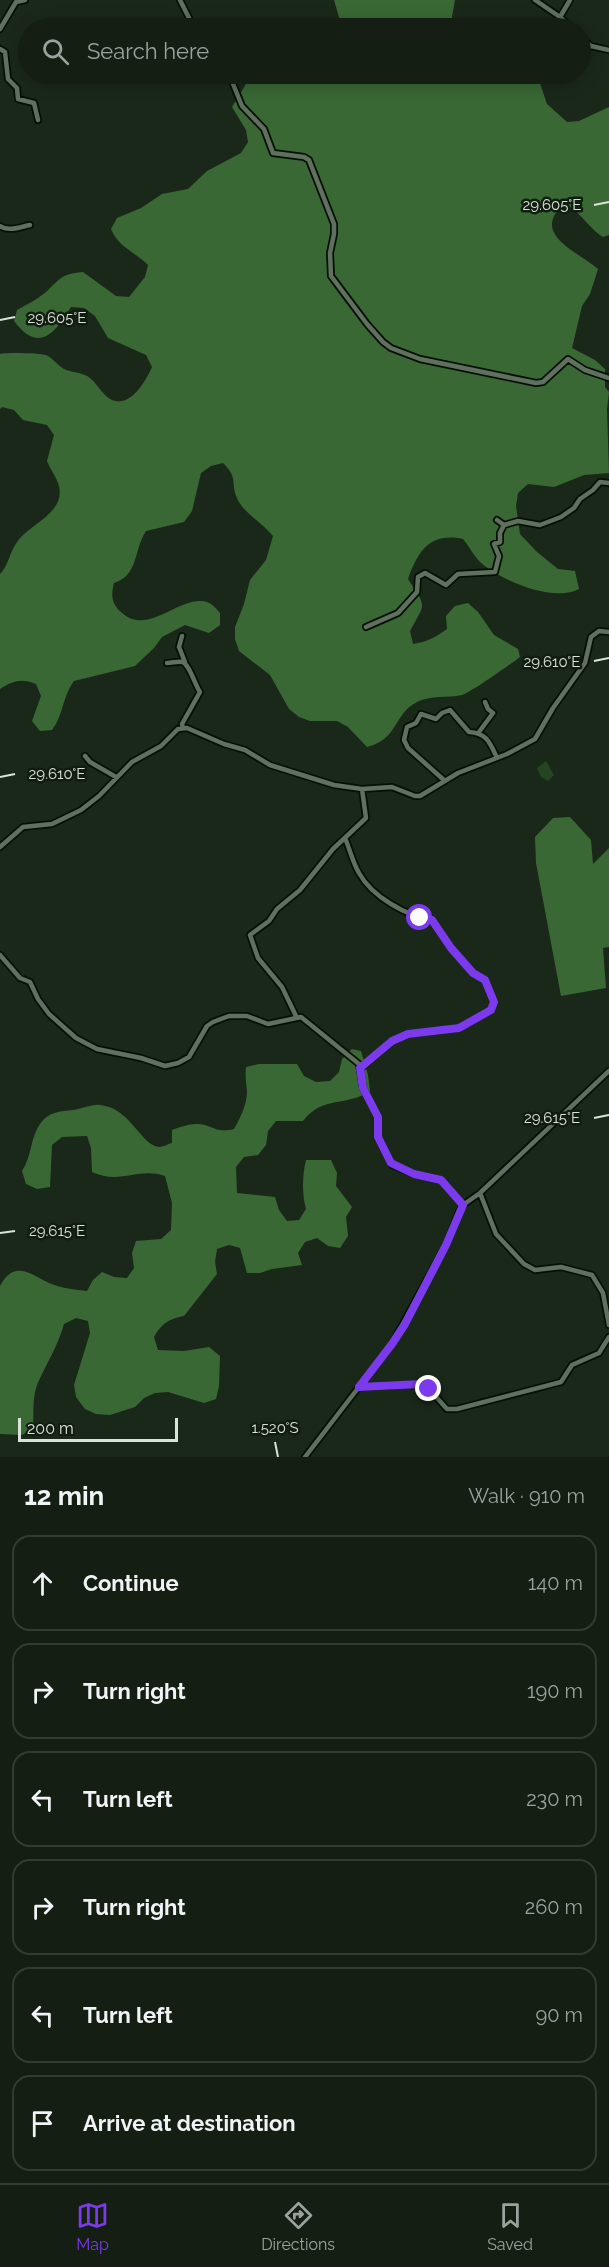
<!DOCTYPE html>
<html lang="en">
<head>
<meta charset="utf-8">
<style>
	body { margin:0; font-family:Raleway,sans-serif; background:#212b21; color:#f1f3f6 }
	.scale { position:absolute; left:18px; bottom:15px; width:160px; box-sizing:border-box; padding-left:6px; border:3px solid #dae3d9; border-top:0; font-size:16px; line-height:21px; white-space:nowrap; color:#dae3d9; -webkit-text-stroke:4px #111e0f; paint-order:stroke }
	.stop { position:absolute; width:18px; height:18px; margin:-14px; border:4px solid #7c3aed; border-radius:50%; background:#fff }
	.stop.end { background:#7c3aed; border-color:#fff; box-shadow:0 2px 6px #0008 }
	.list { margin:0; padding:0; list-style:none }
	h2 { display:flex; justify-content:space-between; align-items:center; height:78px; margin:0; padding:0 24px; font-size:26px }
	h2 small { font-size:20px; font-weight:400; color:#9da2a0 }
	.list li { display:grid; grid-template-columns:39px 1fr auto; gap:18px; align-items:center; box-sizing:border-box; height:96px; margin:0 12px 12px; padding:0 12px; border:2px solid #333c33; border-radius:18px }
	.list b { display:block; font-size:22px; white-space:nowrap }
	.list em { font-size:20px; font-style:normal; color:#9da2a0 }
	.icon { flex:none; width:33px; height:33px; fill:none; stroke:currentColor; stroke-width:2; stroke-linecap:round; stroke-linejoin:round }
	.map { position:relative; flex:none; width:609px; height:1457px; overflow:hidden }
	.search { position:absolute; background:#141e13; box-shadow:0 3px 15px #0003; left:18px; right:18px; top:18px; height:66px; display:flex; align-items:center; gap:15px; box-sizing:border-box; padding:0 21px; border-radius:33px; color:#9da2a0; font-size:22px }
	.sheet { height:726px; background:#141e13 }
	nav { display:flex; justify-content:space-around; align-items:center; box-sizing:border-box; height:84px; border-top:2px solid #333c33; background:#141e13; font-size:16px; color:#9da2a0 }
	nav a { display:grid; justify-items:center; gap:3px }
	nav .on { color:#7c3aed }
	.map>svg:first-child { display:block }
</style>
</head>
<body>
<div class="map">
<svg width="609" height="1457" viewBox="0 0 609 1457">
	<rect width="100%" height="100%" fill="#1a2819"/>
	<path fill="#254422" d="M546,761L554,775L548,781L541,777L537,768Z"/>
	<path fill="#396835" d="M334,0H455L450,28H336L339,17Z
		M252,74C274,74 277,82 302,74H545L539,80L547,104L567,122L579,121L609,107V235L603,237C587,227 581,211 564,204C530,234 577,251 598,269L590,294L582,306L572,348L595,360L605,369V387L609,392L607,409L609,473L584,475L554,487L528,484L518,493L516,506L520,534L537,552L558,569L575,571L579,589C553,603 500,580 480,562C474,556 469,546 463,539C430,532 418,551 408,579C427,609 426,601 410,631L413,644C427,642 436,637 447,629L446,616L455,606L468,603L478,612L494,635L518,649L520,657C511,664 470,693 462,695C447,698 431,695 417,702C393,714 399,739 367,747L348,727L337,721H310L299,717L289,709L270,675L239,651L235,639V627L244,604L250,580L266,560L273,536C263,523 243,513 237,498C230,482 239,479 223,463L211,466L201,473L192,511L184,522L146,531C133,551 139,575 114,583C111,595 111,603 121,612C146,636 175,600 201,601C210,601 214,606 220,613V625L209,633L185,625L162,637L154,648L135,666L74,681C62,697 64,714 52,730L40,731L32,721L41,696L36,684C21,678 13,681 0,689V574C9,565 9,553 17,542C30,523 65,514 59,486C57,478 50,469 47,461L54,435L47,425L23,420L14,410L2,407L0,409V354C4,352 42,353 46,355C53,358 57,365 64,369C72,373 83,372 90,378C96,383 100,390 105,395C126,415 145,383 152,367L146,355L108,338L95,316L84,308L71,307C55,333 39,354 14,321L17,310C24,306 32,302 38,298C58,285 55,274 83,272L116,296L129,297L145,277L148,265C134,251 119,248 111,229L117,218L141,208L162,194L188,189L207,171L241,153L248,142L246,130L232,107Z
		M570,817L591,840L593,864L609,848V947L603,948L606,988L561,996L536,863L535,837L553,818Z
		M352,1049L361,1051L368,1075L370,1091C347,1107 323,1095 303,1121H276L268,1131L266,1145L258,1155L244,1157L236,1167L237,1193L275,1197L279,1210L287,1221L299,1220L306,1209C302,1194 302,1176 306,1160H331L337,1173L336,1186L352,1207L346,1217L348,1236L340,1248L328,1246L317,1238L305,1242L298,1253L302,1265L272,1269L260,1273H247L240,1248L229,1245L217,1249L215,1262L217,1274L184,1316C169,1319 162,1323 154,1337L158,1350L184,1351L209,1347L220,1356L219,1386L216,1399L204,1403L168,1392L155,1393L144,1398L135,1407L110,1415L96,1414L85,1409L76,1397L74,1385L90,1333L88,1321L76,1318L64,1324C58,1346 46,1364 37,1385C32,1399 34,1414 33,1428L22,1435L0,1434V1286C14,1259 31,1274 49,1283C61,1288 75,1290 87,1291L93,1280L102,1272L114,1277L127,1278L134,1268L132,1253L136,1241L161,1239L171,1230L172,1203L165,1176C139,1167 120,1185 92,1172L91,1148L87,1136L62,1137L52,1145L50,1187L37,1189L26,1184L22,1171C32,1156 30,1138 40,1124C48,1112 60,1111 73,1110C82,1109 92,1104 100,1105C131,1108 140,1145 159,1147C163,1147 168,1144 172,1143V1130C180,1127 188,1124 196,1124C213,1124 214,1134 234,1129C240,1118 247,1105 247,1091C246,1082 245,1076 246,1067L259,1064H297L304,1076L316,1082L330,1081L339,1072L342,1059Z"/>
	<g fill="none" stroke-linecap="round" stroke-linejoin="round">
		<g stroke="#051004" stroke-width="8">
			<path id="street" d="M180,0L194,28
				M535,0L560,17L572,28
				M560,17L570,0
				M0,29L16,2L25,0
				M580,37L591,46L609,50
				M0,49L5,52L8,79L17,88L18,99L34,103L38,120
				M229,74L242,106L264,129L273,153L304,157L309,160L334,224V234L330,253L331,276L367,324L383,342L391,348L420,359L536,383L543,382L568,359L585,370L609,378
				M0,226C9,232 20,227 30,225
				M504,525L518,521L540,525L561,517L574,508L580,499L593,490L600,482L609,483
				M366,627L398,613L417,592L418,577L425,573L446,585L458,574L495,572L499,556L494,544L500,542V533L504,525L497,520
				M182,636L179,647L185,662
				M167,663C172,663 178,661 182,662C189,663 195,685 200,692L182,724L183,728
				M479,732L493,713L488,709L485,702
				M85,756L90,762L116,777
				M445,781L408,748L404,740L407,727L416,723L421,714L436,719L442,713L450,710L469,732C487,733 490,743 497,758
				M345,838C350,850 353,863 359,873C372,897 407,916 432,920L451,948L473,973L485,980L494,1002L491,1010L459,1028L409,1034L392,1041L361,1068
				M0,847L23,827L52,824L81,810L99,796L132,762L161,746L178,729L187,728L224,744L245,750L270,765L334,785L362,789L392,787L415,796H420L458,773L507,754L535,739L553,708L585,663L591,637L599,631L609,632
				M0,955L20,978L30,982L38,999L49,1014L76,1038L97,1049L141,1058L165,1066L178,1063L189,1057L207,1026L213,1022L229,1016H247L268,1024L301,1017L359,1064L363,1088L378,1117V1137L392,1165L414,1174L441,1180L463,1205
				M296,1016L282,987L258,958L250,935L269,921L277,909L300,890L333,849L366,818L362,789
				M480,1193L496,1234L524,1264L535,1270L561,1267L592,1275L603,1293L609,1325
				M359,1387L420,1384L429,1389L447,1409H457L561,1382L572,1365L599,1353L609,1337
				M305,1457L392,1344L446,1245L459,1212L463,1205L480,1193L609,1071"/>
		</g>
		<use href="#street" stroke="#60705e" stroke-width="4.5"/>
	</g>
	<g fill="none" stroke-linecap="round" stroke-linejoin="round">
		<path stroke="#7c3aed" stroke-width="8" d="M420,918L432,920L451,948L473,973L485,980L494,1002L491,1010L459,1028L408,1034L392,1041L360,1068L363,1088L378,1117V1137L391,1163L414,1174L441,1180L463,1205L446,1245L405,1324L392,1344L359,1387L420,1384L429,1389"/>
	</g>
	<path fill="none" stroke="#dae3d9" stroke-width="2" d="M594,205L609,202M0,320L15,317M594,661L609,658M0,777L15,774M594,1118L609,1115M0,1233L15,1231M275,1442L278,1457"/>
	<g font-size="15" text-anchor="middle" fill="#dae3d9" stroke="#111e0f" stroke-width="5" stroke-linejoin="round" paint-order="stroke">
		<text x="552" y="210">29.605°E</text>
		<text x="57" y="323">29.605°E</text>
		<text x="552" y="667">29.610°E</text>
		<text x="57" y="779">29.610°E</text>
		<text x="552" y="1123">29.615°E</text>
		<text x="57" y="1236">29.615°E</text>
		<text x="275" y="1433">1.520°S</text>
	</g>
</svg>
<div class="scale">200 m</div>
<div class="stop" style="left:420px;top:918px"></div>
<div class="stop end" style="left:429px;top:1389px"></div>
<div class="search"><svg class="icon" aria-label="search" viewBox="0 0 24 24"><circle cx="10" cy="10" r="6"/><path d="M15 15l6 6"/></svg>Search here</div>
</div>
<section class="sheet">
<h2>12 min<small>Walk · 910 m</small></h2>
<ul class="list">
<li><svg class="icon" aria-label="ahead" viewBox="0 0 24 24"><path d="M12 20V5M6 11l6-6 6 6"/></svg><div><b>Continue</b></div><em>140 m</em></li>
<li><svg class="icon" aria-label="right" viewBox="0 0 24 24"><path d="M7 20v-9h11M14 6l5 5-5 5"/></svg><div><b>Turn right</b></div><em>190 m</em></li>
<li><svg class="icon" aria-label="left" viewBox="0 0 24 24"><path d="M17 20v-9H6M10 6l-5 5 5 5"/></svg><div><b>Turn left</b></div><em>230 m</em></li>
<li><svg class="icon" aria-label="right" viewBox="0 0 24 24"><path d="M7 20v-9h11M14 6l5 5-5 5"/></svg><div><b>Turn right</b></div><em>260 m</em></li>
<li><svg class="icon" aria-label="left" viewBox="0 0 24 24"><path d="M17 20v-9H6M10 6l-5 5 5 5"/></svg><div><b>Turn left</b></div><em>90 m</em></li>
<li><svg class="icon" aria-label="arrive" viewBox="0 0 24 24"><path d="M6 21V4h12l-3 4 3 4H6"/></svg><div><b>Arrive at destination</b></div></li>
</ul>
</section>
<nav>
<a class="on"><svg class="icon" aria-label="map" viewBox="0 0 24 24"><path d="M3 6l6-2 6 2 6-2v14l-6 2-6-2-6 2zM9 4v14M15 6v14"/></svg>Map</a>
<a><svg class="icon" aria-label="directions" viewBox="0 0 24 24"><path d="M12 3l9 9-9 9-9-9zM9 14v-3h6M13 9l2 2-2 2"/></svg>Directions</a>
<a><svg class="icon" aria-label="saved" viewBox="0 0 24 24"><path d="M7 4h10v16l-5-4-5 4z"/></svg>Saved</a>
</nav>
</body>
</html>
